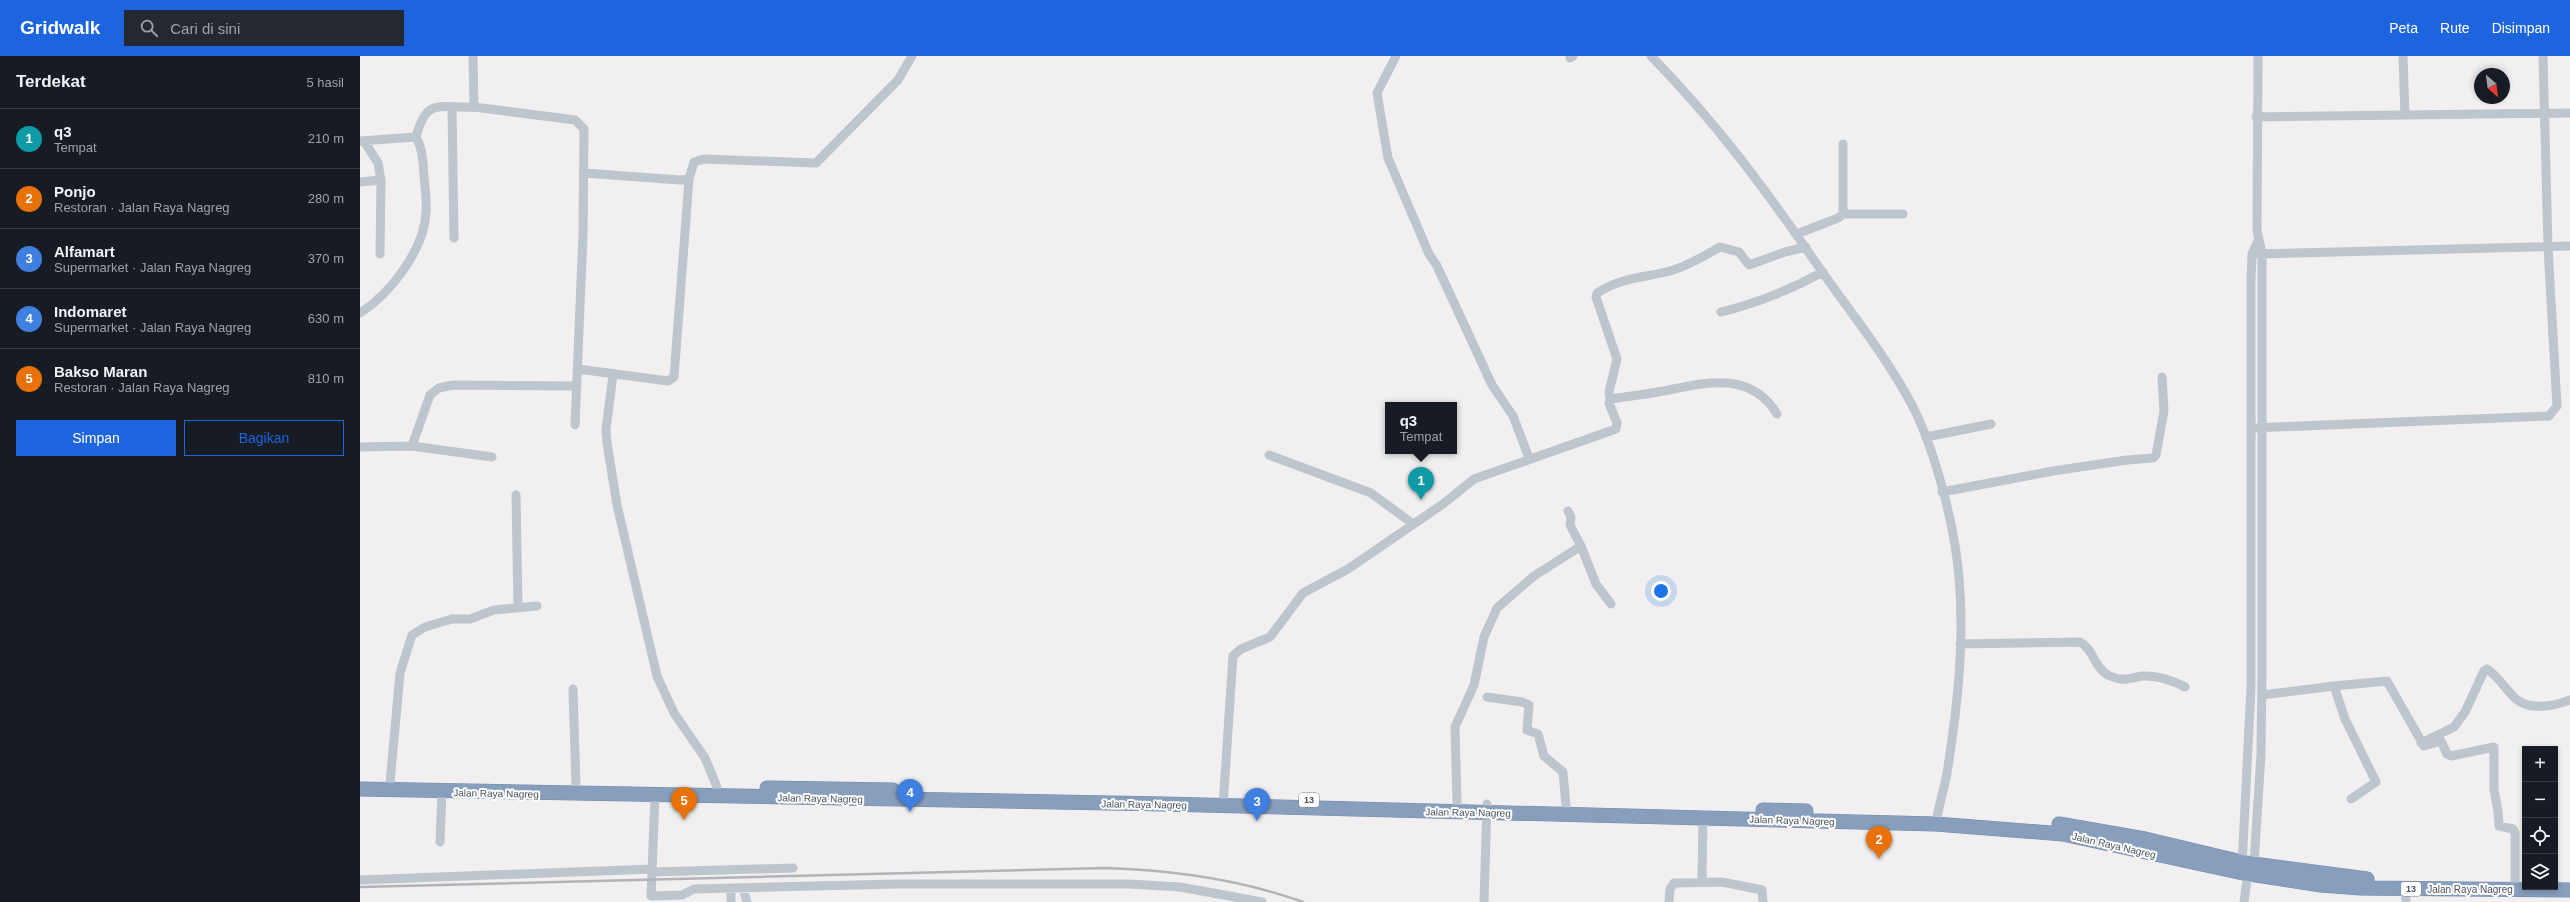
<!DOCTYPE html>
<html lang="id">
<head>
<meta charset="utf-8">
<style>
	body { margin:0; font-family:Helvetica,sans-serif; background:#242831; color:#f1f3f6 }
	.controls { position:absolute; right:12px; bottom:12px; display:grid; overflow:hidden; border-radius:0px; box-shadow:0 2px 6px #0003 }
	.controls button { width:36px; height:36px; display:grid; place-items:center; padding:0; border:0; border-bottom:1px solid #363941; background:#171b24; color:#f1f3f6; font:20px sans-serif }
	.compass { position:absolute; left:2114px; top:12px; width:36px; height:36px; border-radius:50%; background:#171b24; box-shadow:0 2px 6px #0003; rotate:152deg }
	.you { position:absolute; left:1301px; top:535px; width:14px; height:14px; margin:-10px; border:3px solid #fff; border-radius:50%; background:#1a73e8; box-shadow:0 0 0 6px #1a73e833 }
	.badge { display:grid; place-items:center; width:26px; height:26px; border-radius:50%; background:#1c65de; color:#fff; font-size:13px; font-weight:700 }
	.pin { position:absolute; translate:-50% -33px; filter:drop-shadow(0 1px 2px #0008) }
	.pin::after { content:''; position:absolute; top:21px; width:14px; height:12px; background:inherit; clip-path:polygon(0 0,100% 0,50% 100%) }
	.popup { position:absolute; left:1025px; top:346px; width:72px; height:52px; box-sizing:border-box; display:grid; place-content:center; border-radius:0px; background:#171b24; filter:drop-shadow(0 1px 3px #0005); font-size:13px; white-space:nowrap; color:#9ea1a6 }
	.popup b { font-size:15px; color:#f1f3f6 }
	.popup::after { content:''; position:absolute; left:50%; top:100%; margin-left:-8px; border:8px solid transparent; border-top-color:#171b24 }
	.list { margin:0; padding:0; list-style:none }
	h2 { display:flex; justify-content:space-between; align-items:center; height:52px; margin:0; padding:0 16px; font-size:17px }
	h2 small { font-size:13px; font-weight:400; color:#9ea1a6 }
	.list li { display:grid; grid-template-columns:26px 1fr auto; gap:12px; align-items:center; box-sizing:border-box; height:60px; padding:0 16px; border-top:1px solid #363941 }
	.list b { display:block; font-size:15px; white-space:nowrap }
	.list p { margin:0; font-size:13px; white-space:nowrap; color:#9ea1a6 }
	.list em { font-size:13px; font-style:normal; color:#9ea1a6 }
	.actions { display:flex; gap:8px; padding:12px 16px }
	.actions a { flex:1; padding:9px 0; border:1px solid #1c65de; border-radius:0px; text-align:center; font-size:14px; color:#1c65de }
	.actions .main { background:#1c65de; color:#fff }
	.icon { flex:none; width:22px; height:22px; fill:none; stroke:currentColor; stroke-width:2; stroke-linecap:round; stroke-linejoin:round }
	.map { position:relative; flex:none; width:2210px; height:846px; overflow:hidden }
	header { display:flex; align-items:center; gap:24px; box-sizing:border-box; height:56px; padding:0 20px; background:#1c65de; color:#fff }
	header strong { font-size:19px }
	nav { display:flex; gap:22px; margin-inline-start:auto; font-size:14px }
	.search { width:280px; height:36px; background:#242831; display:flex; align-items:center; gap:10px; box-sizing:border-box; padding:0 14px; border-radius:0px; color:#9ea1a6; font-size:15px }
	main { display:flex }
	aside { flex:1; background:#171b24 }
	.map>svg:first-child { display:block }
</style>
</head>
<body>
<header>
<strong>Gridwalk</strong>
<div class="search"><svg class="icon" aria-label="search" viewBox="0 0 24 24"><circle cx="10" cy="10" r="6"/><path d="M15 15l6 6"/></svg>Cari di sini</div>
<nav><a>Peta</a><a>Rute</a><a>Disimpan</a></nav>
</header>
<main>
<aside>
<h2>Terdekat<small>5 hasil</small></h2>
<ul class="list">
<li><span class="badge" style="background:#0f9aa8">1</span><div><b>q3</b><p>Tempat</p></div><em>210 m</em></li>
<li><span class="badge" style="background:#e8710a">2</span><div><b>Ponjo</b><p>Restoran · Jalan Raya Nagreg</p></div><em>280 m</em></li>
<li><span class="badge" style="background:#3f7fe0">3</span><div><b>Alfamart</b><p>Supermarket · Jalan Raya Nagreg</p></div><em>370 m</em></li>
<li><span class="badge" style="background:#3f7fe0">4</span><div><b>Indomaret</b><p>Supermarket · Jalan Raya Nagreg</p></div><em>630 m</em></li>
<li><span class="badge" style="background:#e8710a">5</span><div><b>Bakso Maran</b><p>Restoran · Jalan Raya Nagreg</p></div><em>810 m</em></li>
</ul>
<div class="actions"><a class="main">Simpan</a><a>Bagikan</a></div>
</aside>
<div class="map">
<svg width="2210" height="846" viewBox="0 0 2210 846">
	<rect width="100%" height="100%" fill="#f1efef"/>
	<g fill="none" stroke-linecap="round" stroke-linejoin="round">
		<g stroke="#7289a9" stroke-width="15">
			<path id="highway" d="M407,732L533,734
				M0,733L804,748L1576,768L1703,778L1883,817L1961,829L2001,832L2210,834
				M1403,754L1446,755
				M1699,768L1785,783L1886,807L2007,823"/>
		</g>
		<path stroke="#bdc5cd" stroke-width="9" d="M1036,0L1017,37L1028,102L1069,198L1077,210L1132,329L1153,360L1169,402
			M1291,0C1354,64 1406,134 1456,207C1489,255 1526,299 1553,351C1576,397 1595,471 1599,522C1605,586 1597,654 1587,717C1584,734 1578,751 1576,768
			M2043,0L2045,59
			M1210,2L1213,0
			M92,51L94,182
			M114,51L215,64L224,73L223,179L215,369
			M1896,61L2210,57
			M0,85L56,81C67,40 79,53 114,51L113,0
			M224,117L320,124L329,123L334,106L344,103L456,107L538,24L552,0
			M0,126L21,124L18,107L4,85
			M1483,158H1543
			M1437,178L1478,162L1483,158V88
			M20,198L21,124
			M1896,198L2210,190
			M1361,256C1398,247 1430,234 1463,216
			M0,257C30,238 64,194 66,157C67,145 65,132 64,120C63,107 63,93 56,81
			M218,313L308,325L314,321L329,123
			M253,319L246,373L247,387L257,449L297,620L314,657L345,702L357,731
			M1250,344L1249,336L1257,303L1236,241L1237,237C1262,221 1283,222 1310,215C1328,210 1344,200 1360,191L1379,196L1389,209L1425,196L1446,191
			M1892,372L2189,360L2197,350L2188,191L2183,0
			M1566,381L1631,368
			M52,390L132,401
			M0,391L52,390L70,339L79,332L93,329L217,330
			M909,399L1011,437L1053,468
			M1582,436L1693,415L1767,404L1793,402L1796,399L1804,355L1802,321
			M156,439L158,551
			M1221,490L1236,528L1251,548
			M1600,588L1720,586C1734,593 1734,613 1750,620C1763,626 1770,622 1783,620C1796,619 1814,625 1825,631
			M1974,630L2027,625L2064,690L2081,685L2087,698L2091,700L2134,691V734L2138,755L2139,770L2153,773L2155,777V825
			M213,633L216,730
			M1902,639L1974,630L1985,663L2016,726L1991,743
			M1127,641L1162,646L1169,649L1167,674L1178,678L1184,700L1203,716L1206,750
			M2061,687L2094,671L2105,656L2124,615L2127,613C2139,621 2146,634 2156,643C2170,655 2195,650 2210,644
			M30,727L40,617L52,579L65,571L92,563H110L134,554L177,550
			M295,740L291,840L322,839L334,833L538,828H769L820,831L902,846
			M1097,747L1095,671L1114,629L1124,581L1137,552L1174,520L1221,490L1210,469L1211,461L1208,455
			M863,750L873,600L881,593L910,581L943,537L988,513L1083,448L1114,423L1256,373L1257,367L1249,347L1252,343C1267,340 1283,339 1298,336C1341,328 1389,312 1417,358
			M80,786L82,736
			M1882,810L1891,632V224L1892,198L1898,185
			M293,816L433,812
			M0,824L293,813
			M1342,826L1343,761
			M383,832L387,846
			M2045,832L2046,846
			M371,846V833
			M1124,846L1127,748
			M1309,846L1310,833L1314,827L1362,826L1402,834L1403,846
			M1884,846L1887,824L1892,819L1894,808L1901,698L1902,615V198L1897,174L1898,0"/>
		<use href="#highway" stroke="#879ebd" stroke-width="14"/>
		<path stroke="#b1b3b9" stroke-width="2.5" d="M0,831L745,812C813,814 879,823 943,846"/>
	</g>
	<g text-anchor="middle" stroke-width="4" stroke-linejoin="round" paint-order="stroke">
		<g fill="#fff" stroke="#7e858d" stroke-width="1">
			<rect x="939" y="737" width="20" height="14" rx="3"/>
			<rect x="2041" y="826" width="20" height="14" rx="3"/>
		</g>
		<g font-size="9" font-weight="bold" fill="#47515c">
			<text x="949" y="747">13</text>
			<text x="2051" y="836">13</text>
		</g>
		<g font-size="10" fill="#47515c" stroke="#fff">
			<text transform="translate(136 737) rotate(1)" y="4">Jalan Raya Nagreg</text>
			<text transform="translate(460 742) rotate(1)" y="4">Jalan Raya Nagreg</text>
			<text transform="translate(784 748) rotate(1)" y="4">Jalan Raya Nagreg</text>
			<text transform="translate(1108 756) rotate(1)" y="4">Jalan Raya Nagreg</text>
			<text transform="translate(1432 764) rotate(2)" y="4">Jalan Raya Nagreg</text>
			<text transform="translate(1754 789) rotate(13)" y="4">Jalan Raya Nagreg</text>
			<text x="2110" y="837">Jalan Raya Nagreg</text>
		</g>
	</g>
</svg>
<div class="controls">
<button>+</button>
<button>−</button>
<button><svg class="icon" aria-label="locate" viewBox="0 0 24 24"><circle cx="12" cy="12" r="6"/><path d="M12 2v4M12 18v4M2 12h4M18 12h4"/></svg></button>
<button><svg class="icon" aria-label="layers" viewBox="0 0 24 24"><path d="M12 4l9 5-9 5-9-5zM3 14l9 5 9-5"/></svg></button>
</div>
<svg class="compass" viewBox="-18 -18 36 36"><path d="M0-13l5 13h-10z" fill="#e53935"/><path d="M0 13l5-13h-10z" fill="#9ea1a6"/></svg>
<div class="you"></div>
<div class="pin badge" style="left:1061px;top:444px;background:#0f9aa8">1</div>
<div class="popup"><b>q3</b>Tempat</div>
<div class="pin badge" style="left:1519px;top:803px;background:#e8710a">2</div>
<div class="pin badge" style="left:897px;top:765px;background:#3f7fe0">3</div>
<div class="pin badge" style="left:550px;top:756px;background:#3f7fe0">4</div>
<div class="pin badge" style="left:324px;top:764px;background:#e8710a">5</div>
</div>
</main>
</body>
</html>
